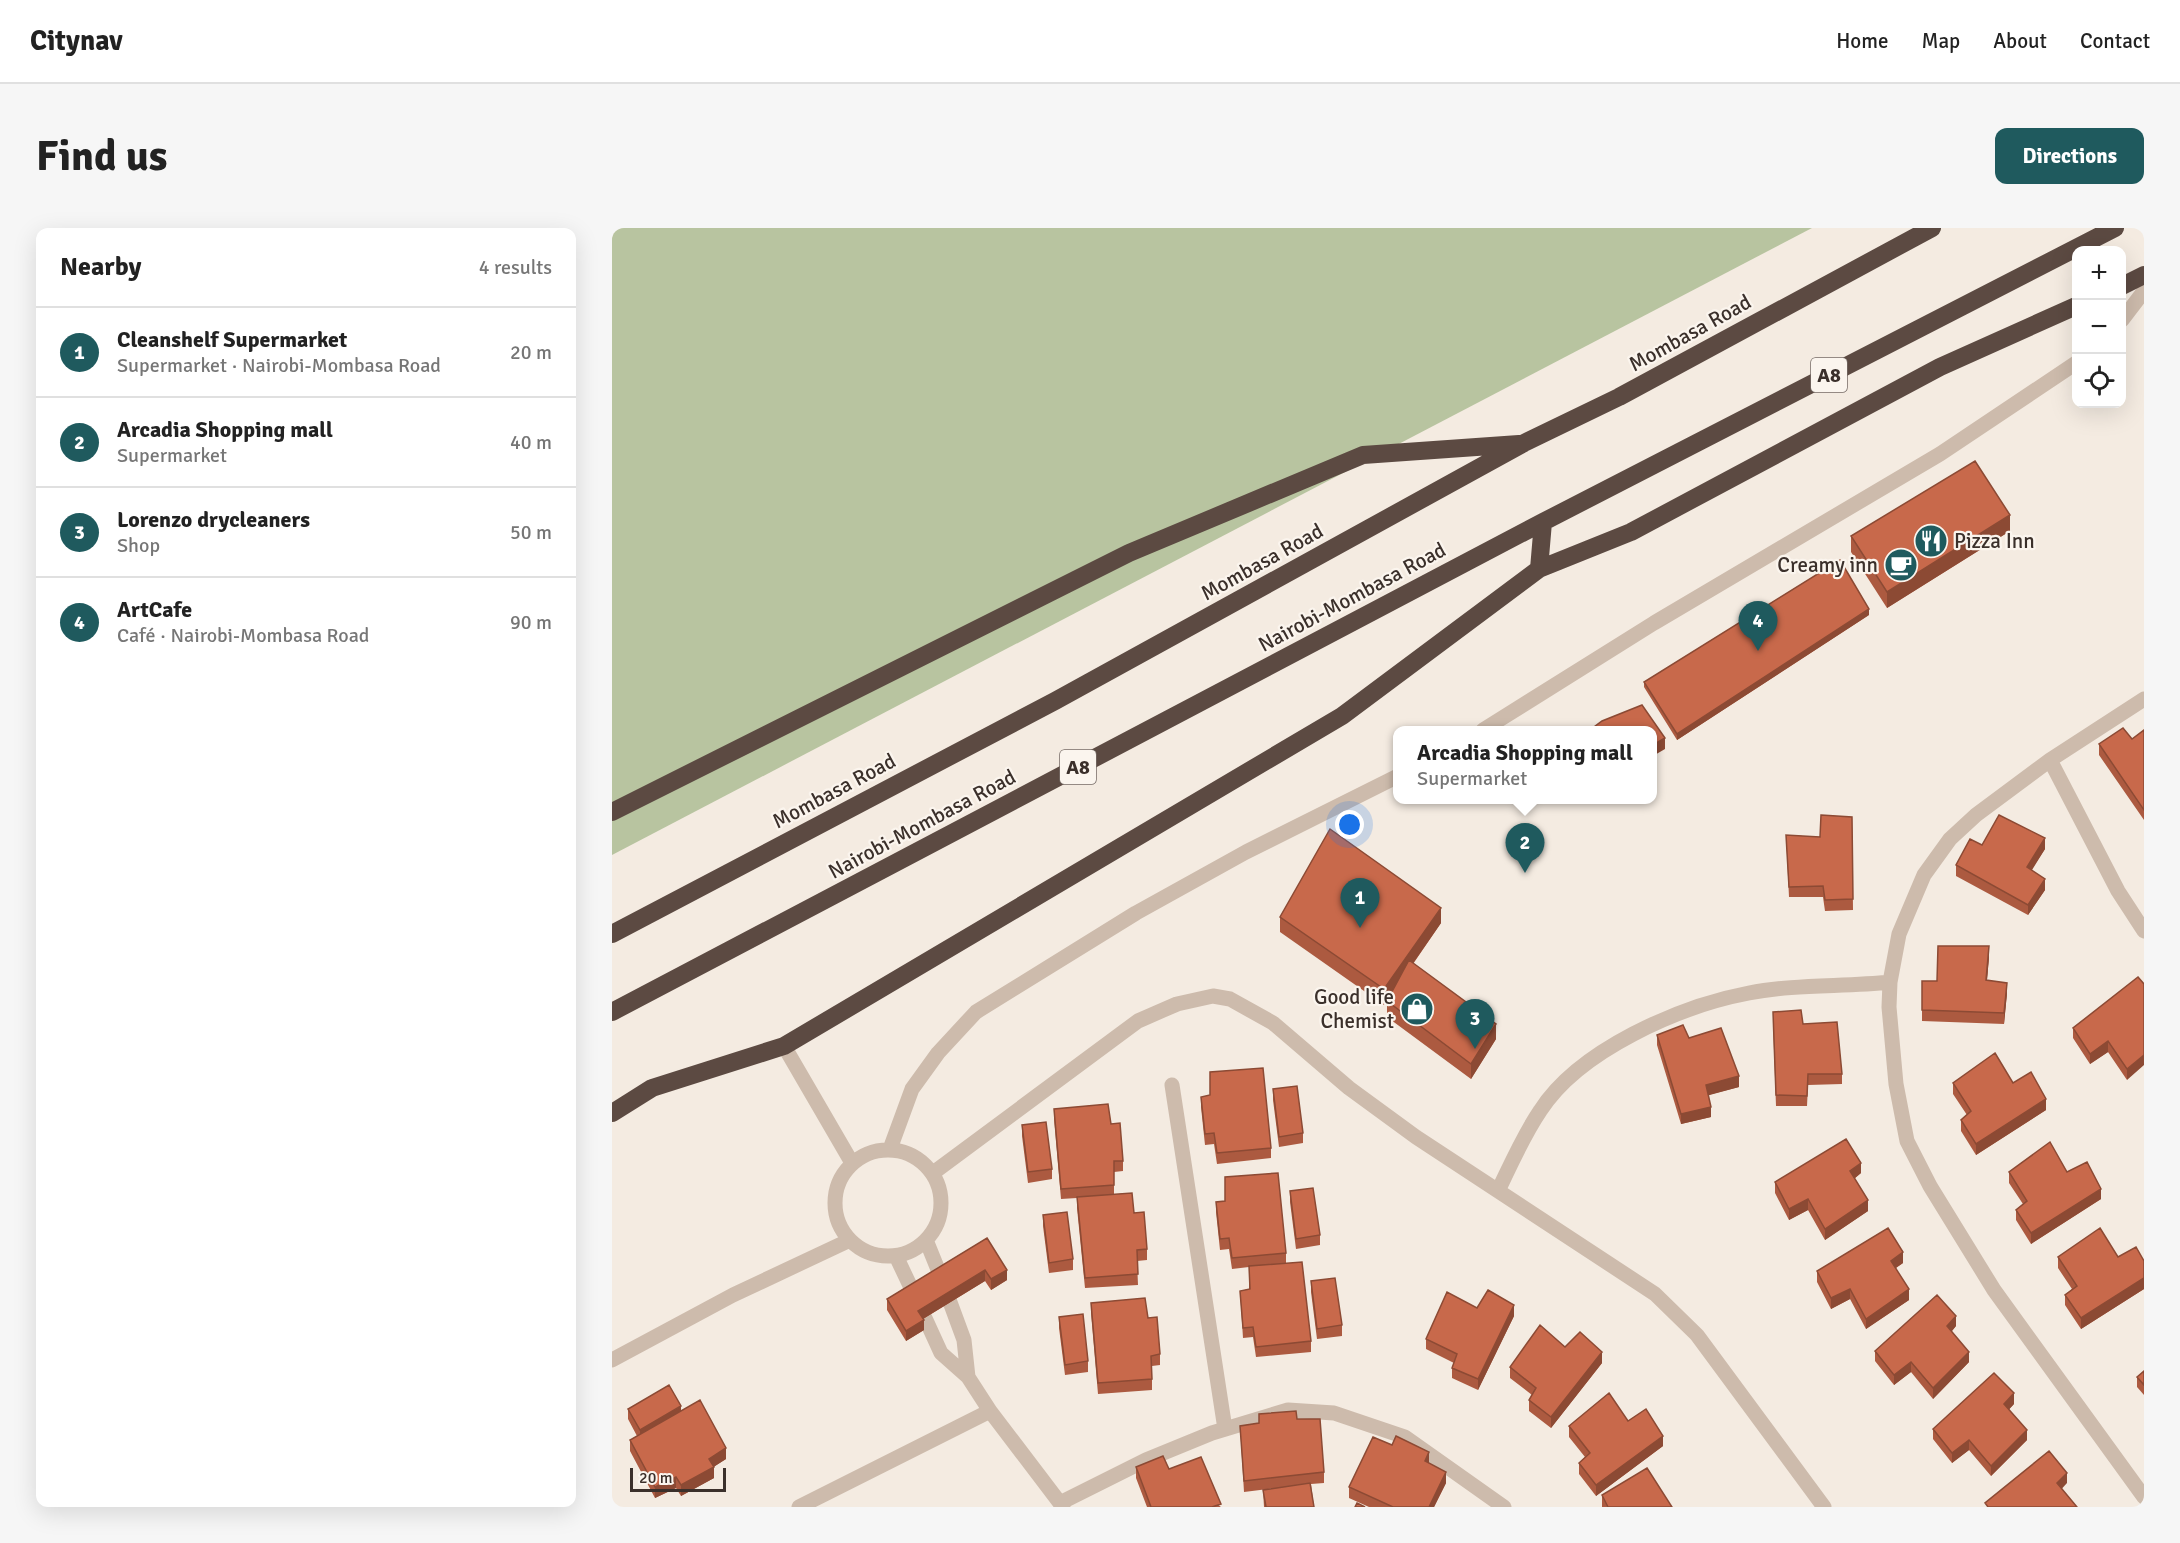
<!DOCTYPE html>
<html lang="en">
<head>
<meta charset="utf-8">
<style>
	body { margin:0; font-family:Signika,sans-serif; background:#f6f6f6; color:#222 }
	.controls { position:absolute; right:18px; top:18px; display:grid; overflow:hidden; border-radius:12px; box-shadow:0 6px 24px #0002 }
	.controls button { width:54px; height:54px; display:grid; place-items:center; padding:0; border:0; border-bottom:2px solid #e0e0e0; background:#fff; color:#222; font:30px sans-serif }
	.scale { position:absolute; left:18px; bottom:15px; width:96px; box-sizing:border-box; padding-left:6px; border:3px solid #3b302b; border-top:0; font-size:16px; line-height:21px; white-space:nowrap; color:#3b302b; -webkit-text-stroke:4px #fbf5ee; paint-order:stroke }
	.you { position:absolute; left:738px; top:597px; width:21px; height:21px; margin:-15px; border:4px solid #fff; border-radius:50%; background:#1a73e8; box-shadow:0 0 0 9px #1a73e833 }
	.badge { display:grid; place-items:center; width:39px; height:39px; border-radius:50%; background:#1f5a5e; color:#fff; font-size:20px; font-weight:700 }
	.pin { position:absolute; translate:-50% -50px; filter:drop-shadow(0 2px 3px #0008) }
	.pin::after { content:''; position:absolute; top:32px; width:21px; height:18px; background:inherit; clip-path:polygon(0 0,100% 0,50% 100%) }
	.popup { position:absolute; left:781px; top:498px; width:264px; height:78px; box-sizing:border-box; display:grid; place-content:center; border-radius:12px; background:#fff; filter:drop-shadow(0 2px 4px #0005); font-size:20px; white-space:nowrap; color:#767676 }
	.popup b { font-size:22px; color:#222 }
	.popup::after { content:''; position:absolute; left:50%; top:100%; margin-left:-12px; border:12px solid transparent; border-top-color:#fff }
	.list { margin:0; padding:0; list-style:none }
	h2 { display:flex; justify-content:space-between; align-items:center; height:78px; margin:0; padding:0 24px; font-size:26px }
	h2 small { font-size:20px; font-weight:400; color:#767676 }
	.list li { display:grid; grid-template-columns:39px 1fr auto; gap:18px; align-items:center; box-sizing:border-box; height:90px; padding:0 24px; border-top:2px solid #e0e0e0 }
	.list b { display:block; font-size:22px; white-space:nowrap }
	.list p { margin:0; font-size:20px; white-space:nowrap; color:#767676 }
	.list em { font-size:20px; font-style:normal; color:#767676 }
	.icon { flex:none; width:33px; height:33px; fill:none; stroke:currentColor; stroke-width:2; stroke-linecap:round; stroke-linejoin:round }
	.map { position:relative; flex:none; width:1532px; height:1279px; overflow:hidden; border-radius:12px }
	header { display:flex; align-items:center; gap:36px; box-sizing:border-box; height:84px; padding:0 30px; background:#fff; border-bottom:2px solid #e0e0e0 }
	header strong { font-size:28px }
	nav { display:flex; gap:33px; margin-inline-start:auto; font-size:21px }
	.intro { display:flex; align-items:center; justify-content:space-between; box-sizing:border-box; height:144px; padding:0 36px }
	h1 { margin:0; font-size:42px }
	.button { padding:15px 27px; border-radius:12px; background:#1f5a5e; color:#fff; font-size:21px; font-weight:700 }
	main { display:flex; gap:36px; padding:0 36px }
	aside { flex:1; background:#fff; border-radius:12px; box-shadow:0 6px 24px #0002 }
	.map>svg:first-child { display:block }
</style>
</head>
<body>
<header>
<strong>Citynav</strong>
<nav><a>Home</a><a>Map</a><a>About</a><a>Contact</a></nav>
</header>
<div class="intro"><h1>Find us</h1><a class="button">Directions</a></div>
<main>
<aside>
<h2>Nearby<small>4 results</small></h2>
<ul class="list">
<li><span class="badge">1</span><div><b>Cleanshelf Supermarket</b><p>Supermarket · Nairobi-Mombasa Road</p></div><em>20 m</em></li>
<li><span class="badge">2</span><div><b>Arcadia Shopping mall</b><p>Supermarket</p></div><em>40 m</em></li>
<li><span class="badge">3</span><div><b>Lorenzo drycleaners</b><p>Shop</p></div><em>50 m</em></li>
<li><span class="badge">4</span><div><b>ArtCafe</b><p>Café · Nairobi-Mombasa Road</p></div><em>90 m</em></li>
</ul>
</aside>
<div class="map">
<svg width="1532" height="1279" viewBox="0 0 1532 1279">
	<rect width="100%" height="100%" fill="#f4ebe1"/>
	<path fill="#b8c4a0" d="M0,0H1200L0,627Z"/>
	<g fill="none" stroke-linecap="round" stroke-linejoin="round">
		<path stroke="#cdbbac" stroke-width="15" d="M1510,92L1532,63
			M1532,471L1438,532L1364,587L1338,611L1312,647L1287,706L1278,754L1277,779L1284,856L1295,913L1318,958L1382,1062L1532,1269
			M871,502L1042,395L1328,226L1464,135
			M1438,532L1506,663L1532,703
			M172,818L240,935
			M560,857L613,1201
			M278,921L300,861L326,825L364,784L524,685L634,624L786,548
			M223 975a53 53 0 1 1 106 0a53 53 0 1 1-106 0Z
			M321,945L526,793L565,776L601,768L618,771L661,795L737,860L804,909L1043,1066L1085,1107L1212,1279
			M886,963C899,936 911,908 928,883C967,822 1068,778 1137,765C1183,756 1232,759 1278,754
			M314,1012L329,1049
			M284,1028L302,1066
			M313,1090L329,1125L356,1149L352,1112L338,1074
			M0,1132L121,1067L238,1012
			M356,1149L378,1183L451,1279
			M448,1275L534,1232L600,1205L676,1182L722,1185L793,1209L892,1279
			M187,1279L378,1183"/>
		<path stroke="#5c4a42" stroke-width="18" d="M1510,58L1532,47
			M927,341L931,294
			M0,584L517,325L751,227L907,216
			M0,706L443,473L912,215L1007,169L1320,0
			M0,784L931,294L1503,0
			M0,885L40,860L172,818L730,488L927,341L1019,304L1328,139L1464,78"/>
	</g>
	<path fill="#ac5a40" d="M1398,303L1275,380L1239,324V308Z
		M1257,387L1065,512L1032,459V454Z
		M1532,502V592L1487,527V516L1520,511Z
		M1240,589L1241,682L1213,683L1211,669H1177L1174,607L1208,609Z
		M1370,617L1433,621L1419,642L1433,662L1416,687L1344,648V637Z
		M668,689L829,695L801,736L884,811L859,851L775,789V773L777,769L772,777L668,704Z
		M1377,729L1375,752L1395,765L1392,796L1310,793V753H1325Z
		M1526,749L1515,852L1496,824L1478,836L1461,810V800Z
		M1161,795L1191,796L1230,846V856L1196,857L1195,878H1164Z
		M1045,807L1077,810L1127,859L1096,867L1099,889L1069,896L1045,817Z
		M1341,855H1401L1434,882L1364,927L1349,903V892L1355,887L1341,866Z
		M661,861L691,905V915L667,919L661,872Z
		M589,869L659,920V930L605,936L602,916L593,917L589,879Z
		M442,881L499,896L511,933V943L502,944V966L522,985L535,1021V1032L525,1033L526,1057L473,1060L465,980V970L449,971L442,891Z
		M410,897L440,941V951L416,955L410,908Z
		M1397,944H1455L1489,971L1419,1016L1404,992V982L1411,976L1397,955Z
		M1249,945L1242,951L1256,983L1213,1012L1196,982L1177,992L1163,965V954Z
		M678,963L708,1007V1017L684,1021L678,974Z
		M604,974L674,1025V1035L699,1113V1124L644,1129L641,1109L631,1110L628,1063L637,1061V1039L620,1041L617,1021L608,1022L604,984Z
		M431,987L461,1031V1042L437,1045L431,998Z
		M375,1010L395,1052L379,1062L373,1053L311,1091L312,1102L294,1113L275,1082V1071Z
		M1446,1029H1506L1532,1033V1061L1469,1101L1453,1077V1067L1460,1061L1446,1040Z
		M1291,1035L1284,1040L1297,1072L1254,1101L1238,1071L1219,1081L1205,1054V1043Z
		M699,1053L730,1097V1108L705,1111L699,1064Z
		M479,1075L536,1090L548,1126V1137L540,1138V1162L486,1166L479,1085Z
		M865,1080L902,1088L866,1162L840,1150V1140L842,1135L814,1121V1111Z
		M447,1089L476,1133V1144L453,1147L447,1100Z
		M1344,1098L1339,1104L1357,1134L1321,1171L1299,1144L1282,1157L1263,1133V1123Z
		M953,1119L990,1135L939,1200L917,1183V1172L920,1167L898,1150V1139Z
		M1532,1143V1167L1525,1159V1149Z
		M1402,1176L1397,1181L1415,1212L1379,1248L1357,1222L1340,1235L1321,1211V1201Z
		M16,1181L69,1182L114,1231L101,1239L102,1250L69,1268L64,1260L43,1270L18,1223V1212L25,1208L16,1191Z
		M685,1191L712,1244V1255L699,1256L702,1279H652L651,1262L665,1260L632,1264L628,1198Z
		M1016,1193L1051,1218L984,1268L967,1246V1235L973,1229L957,1209V1198Z
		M817,1235L834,1255L822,1279H757L737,1270V1259Z
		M524,1239L557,1241L609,1279H535L524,1250Z
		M990,1267L1060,1279H990Z"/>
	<path fill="#8c4a34" d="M1398,287V303L1275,380V364Z
		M1257,381V387L1065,512V506Z
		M1053,510V521L1041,528V517Z
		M1433,610V621L1415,650V639Z
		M1433,651V662L1416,687V677Z
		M829,680V695L772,777V761Z
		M1377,718V729L1374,763V752Z
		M1395,755V765L1392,796V785Z
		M884,796V811L859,851V836Z
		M1496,813V824L1478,836V826Z
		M1532,827V837L1515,852V841Z
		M1127,848V859L1094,868V857Z
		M1434,871V882L1364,927V916Z
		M1099,879V889L1069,896V886Z
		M1249,935V945L1238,954V943Z
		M1489,961V971L1419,1016V1005Z
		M1196,971V982L1177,992V981Z
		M1256,972V983L1213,1012V1001Z
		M1291,1024V1035L1279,1043V1033Z
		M373,1042V1053L306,1094V1083Z
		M395,1042V1052L379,1062V1051Z
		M1532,1050V1061L1469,1101V1090Z
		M1238,1061V1071L1219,1081V1070Z
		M1297,1061V1072L1254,1101V1091Z
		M902,1077V1088L866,1162V1151Z
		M1344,1088V1098L1335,1109V1098Z
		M312,1092V1102L294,1113V1103Z
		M990,1124V1135L939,1200V1189Z
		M1357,1124V1134L1321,1171V1160Z
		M1299,1134V1144L1282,1157V1147Z
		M1402,1165V1176L1392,1187V1176Z
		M69,1178V1189L28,1212V1202Z
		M1415,1202V1212L1379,1248V1238Z
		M1051,1208V1218L984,1268V1257Z
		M1357,1212V1222L1340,1235V1225Z
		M114,1220V1231L97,1242V1231Z
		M817,1224V1235L813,1233Z
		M102,1239V1250L69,1268V1257Z
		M834,1244V1255L822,1279H817Z
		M1455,1245V1255L1445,1266V1255Z
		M64,1249V1260L43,1270V1259Z"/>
	<path fill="#c8694b" stroke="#8c4a34" stroke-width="1.5" d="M1363,233L1398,287L1275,364L1239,308Z
		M1228,332L1257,381L1065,506L1032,454Z
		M1030,477L1053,510L1041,517V502H978L990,493Z
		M1511,500L1520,511L1532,502V582L1487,516Z
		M1209,587L1240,589L1241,671L1213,672L1211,658L1177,659L1174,607L1208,609Z
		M1387,587L1433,610L1415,639L1433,651L1416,677L1344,637L1358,611L1370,617Z
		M718,601L829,680L772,761L668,689Z
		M1326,718H1377L1374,752L1395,755L1392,785L1310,782V753H1325Z
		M797,732L884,796L859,836L775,773Z
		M1526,749L1532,756V827L1515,841L1496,813L1478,826L1461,800Z
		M1189,782L1191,796L1225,794L1230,846H1196L1195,868L1164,867L1161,784Z
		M1071,797L1077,810L1109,800L1127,848L1094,857L1099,879L1069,886L1045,807Z
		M1383,825L1401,855L1419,844L1434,871L1364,916L1349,892L1359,883L1341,855Z
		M651,840L659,920L605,925L602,905L593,906L589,869L598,867V844Z
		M685,858L691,905L667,909L661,861Z
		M496,876L499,896L508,895L511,933H502V957L449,961L442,881Z
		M434,894L440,941L416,944L410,897Z
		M1234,911L1249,935L1238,943L1256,972L1213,1001L1196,971L1177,981L1163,954Z
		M1438,914L1455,944L1475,934L1489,961L1419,1005L1404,982L1415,973L1397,944Z
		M666,945L674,1025L620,1030L617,1010L608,1011L604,974L613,973V949Z
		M701,960L708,1007L684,1011L678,963Z
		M520,965L522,985L532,984L535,1021L525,1022L526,1046L473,1050L465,969Z
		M455,984L461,1031L437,1035L431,987Z
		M1276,1000L1291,1024L1279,1033L1297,1061L1254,1091L1238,1061L1219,1070L1205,1043Z
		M1488,1000L1506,1029L1524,1019L1532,1033V1050L1469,1090L1453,1067L1465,1058L1446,1029Z
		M375,1010L395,1042L379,1051L373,1042L306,1083L312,1092L294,1103L275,1071Z
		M690,1034L699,1113L644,1119L641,1099L631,1100L628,1063L638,1061L637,1038Z
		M723,1050L730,1097L705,1101L699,1053Z
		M876,1062L902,1077L866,1151L840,1140L845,1126L814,1111L835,1064L865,1080Z
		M1325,1067L1344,1088L1335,1098L1357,1124L1321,1160L1299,1134L1282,1147L1263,1123Z
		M533,1070L536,1090L545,1089L548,1126L539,1128L540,1151L486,1155L479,1075Z
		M471,1086L476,1133L453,1137L447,1089Z
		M928,1097L953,1119L968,1104L990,1124L939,1189L917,1172L924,1160L898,1139Z
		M1532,1143V1157L1525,1149Z
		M1382,1145L1402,1165L1392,1176L1415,1202L1379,1238L1357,1212L1340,1225L1321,1201Z
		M57,1157L69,1178L28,1202L16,1181Z
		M997,1165L1016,1193L1034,1181L1051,1208L984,1257L967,1235L978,1225L957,1198Z
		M88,1172L114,1220L97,1231L102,1239L69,1257L64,1249L43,1259L18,1212Z
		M684,1183L685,1191H708L712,1244L632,1253L628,1198L647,1195V1186Z
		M784,1208L817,1224L813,1233L834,1244L817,1279H781L737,1259L761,1209L780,1217Z
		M1437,1223L1455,1245L1445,1255L1465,1279H1376L1373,1275Z
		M551,1228L557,1241L589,1229L609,1276L600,1279H539L524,1239Z
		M1035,1240L1060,1279H996L990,1267Z
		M698,1255L702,1279H654L651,1262Z
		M745,1275L753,1279H743Z"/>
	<defs>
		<g id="restaurant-disc" transform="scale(1.725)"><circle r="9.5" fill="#1f5a5e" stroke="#fbf5ee"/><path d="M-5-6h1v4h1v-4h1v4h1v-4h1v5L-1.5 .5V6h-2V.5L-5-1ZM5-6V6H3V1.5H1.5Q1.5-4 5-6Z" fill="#fff"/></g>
		<g id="cafe-disc" transform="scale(1.725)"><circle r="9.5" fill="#1f5a5e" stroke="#fbf5ee"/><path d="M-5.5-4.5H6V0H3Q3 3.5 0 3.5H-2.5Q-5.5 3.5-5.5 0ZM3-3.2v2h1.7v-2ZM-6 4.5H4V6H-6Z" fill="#fff"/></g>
		<g id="shop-disc" transform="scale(1.725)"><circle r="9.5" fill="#1f5a5e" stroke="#fbf5ee"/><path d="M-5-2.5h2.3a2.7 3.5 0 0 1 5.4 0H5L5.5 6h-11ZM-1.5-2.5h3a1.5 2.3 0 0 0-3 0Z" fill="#fff"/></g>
	</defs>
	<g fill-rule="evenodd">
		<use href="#restaurant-disc" x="1319" y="313"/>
		<use href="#cafe-disc" x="1289" y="337"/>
		<use href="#shop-disc" x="805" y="781"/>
	</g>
	<g text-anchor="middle" stroke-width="4.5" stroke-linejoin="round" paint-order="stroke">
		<g fill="#fbf5ee" stroke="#756b66" stroke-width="1.5">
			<rect x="1199" y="130" width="36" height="34" rx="4.5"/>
			<rect x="448" y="522" width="36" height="34" rx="4.5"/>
		</g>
		<g font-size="20" font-weight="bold" fill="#3b302b">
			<text x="1217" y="154">A8</text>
			<text x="466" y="546">A8</text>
		</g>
		<g font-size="21" fill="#3b302b" stroke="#fbf5ee">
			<text transform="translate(1078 105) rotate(-29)" y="7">Mombasa Road</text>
			<text transform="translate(650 334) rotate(-29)" y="7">Mombasa Road</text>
			<text transform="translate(740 369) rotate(-28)" y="7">Nairobi-Mombasa Road</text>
			<text transform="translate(222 563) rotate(-28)" y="7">Mombasa Road</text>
			<text transform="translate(310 596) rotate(-28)" y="7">Nairobi-Mombasa Road</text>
		</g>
		<g font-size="21" fill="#3b302b" stroke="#fbf5ee" text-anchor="end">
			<text x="1342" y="320" text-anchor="start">Pizza Inn</text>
			<text x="1266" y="344">Creamy inn</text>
			<text x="782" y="776">Good life<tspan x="782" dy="24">Chemist</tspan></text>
		</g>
	</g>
</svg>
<div class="controls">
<button>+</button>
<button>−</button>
<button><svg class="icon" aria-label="locate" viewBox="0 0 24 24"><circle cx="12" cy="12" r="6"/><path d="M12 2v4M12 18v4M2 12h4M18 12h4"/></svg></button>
</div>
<div class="scale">20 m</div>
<div class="you"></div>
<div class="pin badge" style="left:748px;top:700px">1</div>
<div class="pin badge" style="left:913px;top:645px">2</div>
<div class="popup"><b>Arcadia Shopping mall</b>Supermarket</div>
<div class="pin badge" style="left:863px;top:821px">3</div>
<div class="pin badge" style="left:1146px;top:423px">4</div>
</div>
</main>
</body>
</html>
